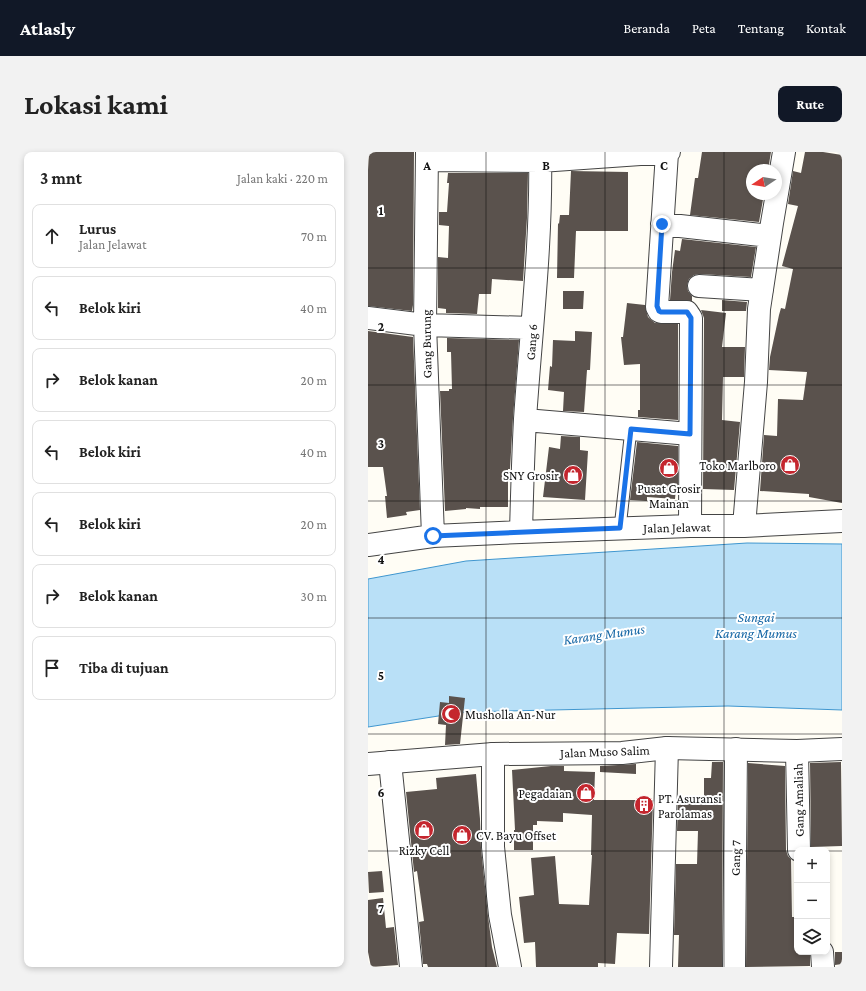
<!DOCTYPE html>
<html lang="id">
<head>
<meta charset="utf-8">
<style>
	body { margin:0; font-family:"Crimson Pro",serif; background:#f2f2f2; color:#222 }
	.controls { position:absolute; right:12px; bottom:12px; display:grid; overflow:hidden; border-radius:8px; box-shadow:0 2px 6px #0003 }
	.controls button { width:36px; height:36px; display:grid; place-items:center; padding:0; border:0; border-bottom:1px solid #e0e0e0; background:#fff; color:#222; font:20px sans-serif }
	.compass { position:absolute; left:378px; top:12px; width:36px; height:36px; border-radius:50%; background:#fff; box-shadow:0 2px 6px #0003; rotate:258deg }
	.stop { position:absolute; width:12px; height:12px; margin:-9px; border:3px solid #1a73e8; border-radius:50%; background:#fff }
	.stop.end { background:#1a73e8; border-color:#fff; box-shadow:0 1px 4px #0008 }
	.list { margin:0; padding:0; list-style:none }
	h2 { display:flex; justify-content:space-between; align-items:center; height:52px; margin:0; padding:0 16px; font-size:17px }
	h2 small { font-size:13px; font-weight:400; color:#767676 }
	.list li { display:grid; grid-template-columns:26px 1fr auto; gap:12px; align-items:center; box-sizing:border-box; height:64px; margin:0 8px 8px; padding:0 8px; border:1px solid #e0e0e0; border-radius:8px }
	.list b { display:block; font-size:15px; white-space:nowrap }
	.list p { margin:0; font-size:13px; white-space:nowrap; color:#767676 }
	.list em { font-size:13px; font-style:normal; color:#767676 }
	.icon { flex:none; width:22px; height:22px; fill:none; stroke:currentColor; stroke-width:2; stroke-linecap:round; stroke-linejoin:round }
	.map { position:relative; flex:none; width:474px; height:815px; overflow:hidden; border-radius:8px }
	header { display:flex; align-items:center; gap:24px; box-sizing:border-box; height:56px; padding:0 20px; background:#111827; color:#fff }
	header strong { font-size:19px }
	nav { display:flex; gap:22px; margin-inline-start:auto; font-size:14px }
	.intro { display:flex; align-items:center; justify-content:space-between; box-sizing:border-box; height:96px; padding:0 24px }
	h1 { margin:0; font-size:28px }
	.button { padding:10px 18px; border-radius:8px; background:#111827; color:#fff; font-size:14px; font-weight:700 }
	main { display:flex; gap:24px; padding:0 24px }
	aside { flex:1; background:#fff; border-radius:8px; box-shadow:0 2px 6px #0003 }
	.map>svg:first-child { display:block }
</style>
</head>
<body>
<header>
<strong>Atlasly</strong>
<nav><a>Beranda</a><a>Peta</a><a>Tentang</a><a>Kontak</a></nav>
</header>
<div class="intro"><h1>Lokasi kami</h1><a class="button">Rute</a></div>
<main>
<aside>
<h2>3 mnt<small>Jalan kaki · 220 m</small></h2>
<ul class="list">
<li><svg class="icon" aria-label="ahead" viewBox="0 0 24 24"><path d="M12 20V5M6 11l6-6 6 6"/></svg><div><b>Lurus</b><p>Jalan Jelawat</p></div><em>70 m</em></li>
<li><svg class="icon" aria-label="left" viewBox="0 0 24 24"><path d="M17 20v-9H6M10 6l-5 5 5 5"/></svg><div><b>Belok kiri</b></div><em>40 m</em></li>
<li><svg class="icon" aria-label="right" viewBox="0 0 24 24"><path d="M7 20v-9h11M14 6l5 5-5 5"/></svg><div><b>Belok kanan</b></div><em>20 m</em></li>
<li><svg class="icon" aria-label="left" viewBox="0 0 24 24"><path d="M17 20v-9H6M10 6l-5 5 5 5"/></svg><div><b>Belok kiri</b></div><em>40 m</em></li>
<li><svg class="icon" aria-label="left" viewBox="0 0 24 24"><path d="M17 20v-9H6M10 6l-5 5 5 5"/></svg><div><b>Belok kiri</b></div><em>20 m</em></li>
<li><svg class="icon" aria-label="right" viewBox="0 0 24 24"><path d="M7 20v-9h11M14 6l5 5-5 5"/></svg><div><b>Belok kanan</b></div><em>30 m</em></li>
<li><svg class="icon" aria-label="arrive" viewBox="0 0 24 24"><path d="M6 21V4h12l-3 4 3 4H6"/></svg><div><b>Tiba di tujuan</b></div></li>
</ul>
</aside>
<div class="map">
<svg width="474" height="815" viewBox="0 0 474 815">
	<rect width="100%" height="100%" fill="#fffdf5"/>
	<path fill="#b9e0f7" stroke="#3f96cf" d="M379,391L474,392V558L360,554L96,560L0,575V427L98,409Z"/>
	<path fill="#5a524d" d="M1,0H46L45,153L44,159L0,154V18Z
		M334,0H403L400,18H384V42H396L391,70L322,63L327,26H330Z
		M437,0H455L474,3V351L441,345V342L392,339L396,283L409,284L410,247L435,248L439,220L401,218L402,205L411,163L413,156L417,157L425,117L414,114L430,54L420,52L425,19L433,21Z
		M203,19L260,20V79H208L206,126H189L190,71L191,72L192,63H201Z
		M80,21H160L159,66L155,129L124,127L123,142H111L109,162L78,161V157L70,156V105L80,106L81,74L71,73V60H79L81,31H79Z
		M314,87L388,95L383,125L332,122L326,123L321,127L319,133L320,139L324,144V149L302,148L304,120L307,98L312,99Z
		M195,139H216L215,157H195Z
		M354,148L379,150L378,159H354Z
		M259,151L277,153L280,165L287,171L310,172V268L270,265V258H272V212L256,213L253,185H255Z
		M333,158L358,161L354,195H377L376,225H355L354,268L372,270L366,338L335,337L336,166Z
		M0,179L45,185L52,358L38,360L39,363L19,366L17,344H19L15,315H0Z
		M207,179L224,180L222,218H219L216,260L195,259L196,240L180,238L182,214L184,215L185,188L207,189Z
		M79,186L151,188L145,266L142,317H140V355H112V357L98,356V357L77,359L72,239H81V237H84L83,200H79Z
		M193,284L212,285V298L220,299L217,348L175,345L181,295L192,297Z
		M269,290L310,294V336H308L307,347L279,345V349L262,348Z
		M81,544L97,546L92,592L77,593L78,573L70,572L72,550L81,551Z
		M344,610H355L354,815H310L311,783H306L308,712H329L330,679H309L310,648H336V626H343Z
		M473,610L474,694L443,695L442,611Z
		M380,611L417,614L418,698L420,704L423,707L424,765H429V800H442V814L378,815Z
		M268,612V622L232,620V614Z
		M183,614H196V619L227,620L226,648H285L281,782L249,781L247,812L230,811V815H168L167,790L156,791L151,745L166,743L163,706L187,704L191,752L221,753L224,703H223L224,663L195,661V670L169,669V673H165V698H146V678H147L144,618Z
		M108,622L112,667L113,696L120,764L124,795L129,815H60L59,812H55L51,770L56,769L49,719L46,720L38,640L69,637L68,626Z
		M14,719L16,740L1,741L0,720Z
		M15,746L18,776L26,775L30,813L3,815L0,800V748Z
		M467,800H474V812L467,813Z"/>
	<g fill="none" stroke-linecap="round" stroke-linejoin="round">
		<g stroke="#444" stroke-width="13">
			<path id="service" d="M252,376L263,277"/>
		</g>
		<g stroke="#444" stroke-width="24">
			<path id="minor" d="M59,0L57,173L65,384
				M299,1L289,155L291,159L293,160H319L323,166L322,374
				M59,8L172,9L301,0
				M294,72L402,84
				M331,134L394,138
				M0,166L57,173L164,176
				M157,268L322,282
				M376,374L388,230L391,157L404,71L416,0
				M153,380C154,342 155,305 157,267C163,178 174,89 172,0
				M0,393L65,384L153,380L322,374H376L474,369
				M429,599L431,698
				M125,602V695L132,763L142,815
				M22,610L43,815
				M454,800L455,815
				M293,815L299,596
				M366,815L368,597"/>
		</g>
		<g stroke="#444" stroke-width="24">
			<path id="tertiary" d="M0,612L125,602L254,601L299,596L429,599L474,597"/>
		</g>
		<use href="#service" stroke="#fff" stroke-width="11"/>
		<use href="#minor" stroke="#fff" stroke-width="22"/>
		<use href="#tertiary" stroke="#fff" stroke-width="22"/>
	</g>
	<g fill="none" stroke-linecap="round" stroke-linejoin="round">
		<path stroke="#1a73e8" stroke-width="5" d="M65,384L252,376L263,277L322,282L323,166L319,160H293L291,159L289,154L294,72"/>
	</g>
	<path fill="none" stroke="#111" stroke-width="1" stroke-opacity="0.55" d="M118,0V815M237,0V815M356,0V815M0,116H474M0,233H474M0,349H474M0,466H474M0,582H474M0,699H429M459,699H474"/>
	<defs>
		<g id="shop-disc" transform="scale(1)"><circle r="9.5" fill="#c4262e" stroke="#fff"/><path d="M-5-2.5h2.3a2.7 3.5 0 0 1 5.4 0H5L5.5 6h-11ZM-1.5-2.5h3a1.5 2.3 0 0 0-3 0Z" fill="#fff"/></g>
		<g id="mosque-disc" transform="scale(1)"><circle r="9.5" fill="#c4262e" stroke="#fff"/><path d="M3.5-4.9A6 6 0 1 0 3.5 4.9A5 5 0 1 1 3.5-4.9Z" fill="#fff"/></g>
		<g id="building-disc" transform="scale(1)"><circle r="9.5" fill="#c4262e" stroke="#fff"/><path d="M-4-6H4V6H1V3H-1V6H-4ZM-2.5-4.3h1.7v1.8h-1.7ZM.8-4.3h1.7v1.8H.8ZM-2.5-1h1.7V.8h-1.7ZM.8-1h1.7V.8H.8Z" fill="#fff"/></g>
	</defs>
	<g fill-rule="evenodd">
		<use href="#shop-disc" x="422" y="313"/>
		<use href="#shop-disc" x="301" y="316"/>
		<use href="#shop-disc" x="205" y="323"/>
		<use href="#mosque-disc" x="83" y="562"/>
		<use href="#shop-disc" x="218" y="641"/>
		<use href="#building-disc" x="276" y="653"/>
		<use href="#shop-disc" x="56" y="678"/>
		<use href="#shop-disc" x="94" y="683"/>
	</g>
	<g text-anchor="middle" stroke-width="4" stroke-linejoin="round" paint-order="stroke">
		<g font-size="13" fill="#111" stroke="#fff">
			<text transform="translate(163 190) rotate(-86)" y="5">Gang 6</text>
			<text transform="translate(58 192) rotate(-91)" y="5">Gang Burung</text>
			<text transform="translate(309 375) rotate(-1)" y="5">Jalan Jelawat</text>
			<text transform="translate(237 599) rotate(-2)" y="5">Jalan Muso Salim</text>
			<text transform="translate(430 648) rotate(-91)" y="5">Gang Amaliah</text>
			<text transform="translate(367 706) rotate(-89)" y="5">Gang 7</text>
		</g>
		<g font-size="13" fill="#111" stroke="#fff" text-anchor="end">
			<text x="408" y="318">Toko Marlboro</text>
			<text x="191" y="328">SNY Grosir</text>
			<text x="301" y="341" text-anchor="middle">Pusat Grosir<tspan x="301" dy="15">Mainan</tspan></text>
			<text x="97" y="567" text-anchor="start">Musholla An-Nur</text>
			<text x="204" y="646">Pegadaian</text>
			<text x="290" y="651" text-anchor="start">PT. Asuransi<tspan x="290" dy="15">Parolamas</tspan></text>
			<text x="108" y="688" text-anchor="start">CV. Bayu Offset</text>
			<text x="56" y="703" text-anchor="middle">Rizky Cell</text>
		</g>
		<g font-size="14" font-style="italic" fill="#1768a6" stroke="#fff">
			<text x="388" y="470">Sungai<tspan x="388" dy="16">Karang Mumus</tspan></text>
			<text transform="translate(236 482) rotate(-8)" y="5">Karang Mumus</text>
		</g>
	</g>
	<g font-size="13" text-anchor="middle" font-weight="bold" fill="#111" stroke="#fff" stroke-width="4" stroke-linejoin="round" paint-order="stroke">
		<text x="59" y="18">A</text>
		<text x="178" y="18">B</text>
		<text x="296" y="18">C</text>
		<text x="13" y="63">1</text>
		<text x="13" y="179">2</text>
		<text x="13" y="296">3</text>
		<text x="13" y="412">4</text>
		<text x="13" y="528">5</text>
		<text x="13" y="645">6</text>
		<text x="13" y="761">7</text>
	</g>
</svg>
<div class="controls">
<button>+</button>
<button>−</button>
<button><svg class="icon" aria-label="layers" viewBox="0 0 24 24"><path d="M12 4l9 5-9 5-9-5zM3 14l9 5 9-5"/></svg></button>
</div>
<svg class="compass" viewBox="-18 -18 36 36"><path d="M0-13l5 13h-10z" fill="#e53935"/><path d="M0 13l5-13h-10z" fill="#767676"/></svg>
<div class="stop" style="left:65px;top:384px"></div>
<div class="stop end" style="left:294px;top:72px"></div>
</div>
</main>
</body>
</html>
